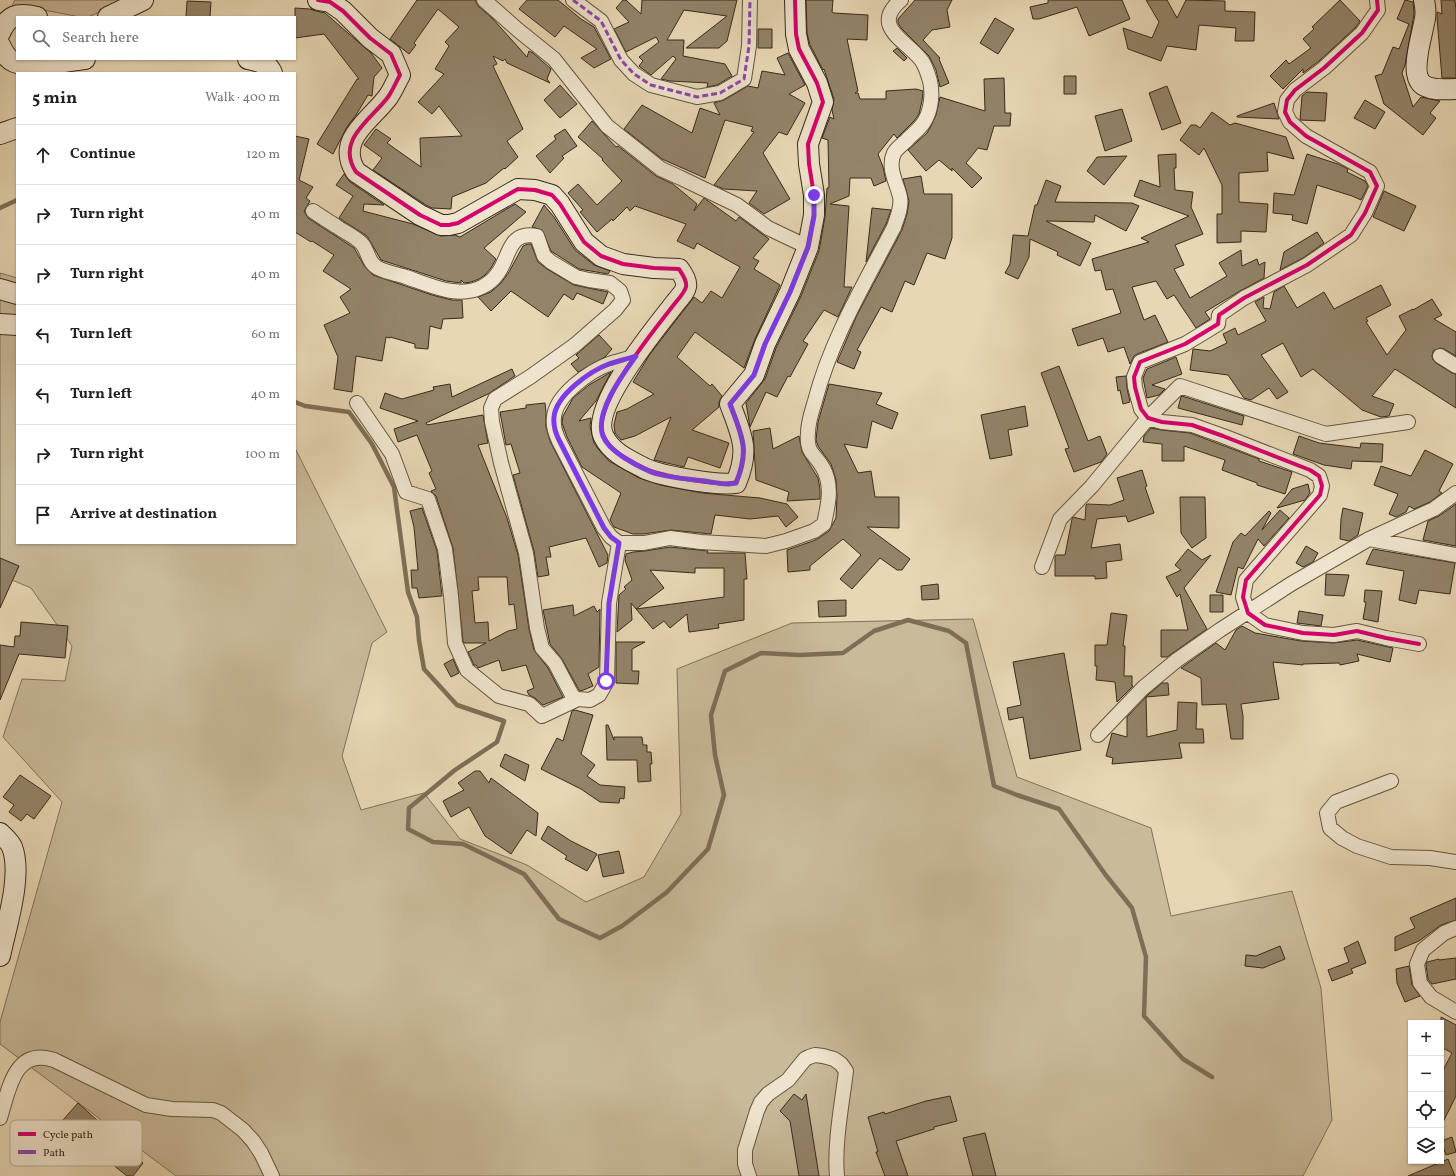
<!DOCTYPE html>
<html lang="en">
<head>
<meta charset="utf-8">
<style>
	body { margin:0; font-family:Vollkorn,serif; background:#f2f2f2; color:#222 }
	.controls { position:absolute; right:12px; bottom:12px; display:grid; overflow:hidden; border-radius:0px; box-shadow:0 1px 3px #0004 }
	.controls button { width:36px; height:36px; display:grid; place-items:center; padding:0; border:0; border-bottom:1px solid #e0e0e0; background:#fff; color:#222; font:20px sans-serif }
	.stop { position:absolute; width:12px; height:12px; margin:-9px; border:3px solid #7c3aed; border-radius:50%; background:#fff }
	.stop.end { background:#7c3aed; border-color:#fff; box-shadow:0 1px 4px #0008 }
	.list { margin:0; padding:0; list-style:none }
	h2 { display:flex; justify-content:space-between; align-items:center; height:52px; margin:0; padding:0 16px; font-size:17px }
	h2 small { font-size:13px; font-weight:400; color:#767676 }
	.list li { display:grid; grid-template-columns:26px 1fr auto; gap:12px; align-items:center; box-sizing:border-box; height:60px; padding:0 16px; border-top:1px solid #e0e0e0 }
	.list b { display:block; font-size:15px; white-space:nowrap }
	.list em { font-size:13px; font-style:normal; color:#767676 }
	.icon { flex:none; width:22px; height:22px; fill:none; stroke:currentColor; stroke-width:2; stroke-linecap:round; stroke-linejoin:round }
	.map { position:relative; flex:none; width:1456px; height:1176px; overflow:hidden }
	.search { position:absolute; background:#fff; box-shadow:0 1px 3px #0004; left:16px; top:16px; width:280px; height:44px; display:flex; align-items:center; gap:10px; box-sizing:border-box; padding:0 14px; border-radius:0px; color:#767676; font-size:15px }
	.panel { position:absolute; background:#fff; box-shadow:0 1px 3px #0004; left:16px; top:72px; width:280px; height:472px; border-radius:0px }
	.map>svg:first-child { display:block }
</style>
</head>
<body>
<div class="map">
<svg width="1456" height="1176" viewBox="0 0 1456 1176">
	<rect width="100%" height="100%" fill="#e7d7b4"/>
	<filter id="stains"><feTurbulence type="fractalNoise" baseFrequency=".005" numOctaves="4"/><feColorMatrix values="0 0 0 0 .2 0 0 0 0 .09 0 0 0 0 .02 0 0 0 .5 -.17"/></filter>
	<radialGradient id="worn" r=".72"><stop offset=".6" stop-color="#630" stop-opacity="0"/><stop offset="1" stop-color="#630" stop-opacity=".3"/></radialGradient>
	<path fill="#c9ba9a" stroke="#81725a" d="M15,0H128L88,17H80L44,10H10Z
		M0,273L17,278V543H295V448L387,632L372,643L342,756L361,810L424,793L460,839L527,865L586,902L644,877L681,814L677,669L792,623L973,619L1017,777L1151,828L1171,916L1292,891L1321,988L1332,1120L1303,1176H176L0,1044V1022L62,802L3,737L22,679L65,681L72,646L31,588L0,575Z"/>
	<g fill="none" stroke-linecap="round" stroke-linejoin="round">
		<path stroke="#7e6e57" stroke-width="4.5" d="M0,208L17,200
			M295,402L305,406L349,412L372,444L394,487L408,592L417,617L419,640L424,669L457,705L504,721L497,742L455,770L409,808L408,829L433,842L463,844L524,874L559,919L600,938L622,926L667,892L708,849L724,795L715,755L711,715L725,671L761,653L799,655L843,653L874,631L908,620L949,631L966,643L994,786L1017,795L1059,809L1105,874L1132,908L1146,957L1144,1016L1183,1059L1212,1077"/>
	</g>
	<path fill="#93846a" stroke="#392a1a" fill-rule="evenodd" d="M417,0H475L478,6L492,18L527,57L529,51L533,53L551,69L547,79L550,83L507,63L505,59L503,61L493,56L497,64L493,66L523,129L507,141L518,157L505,169L504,168L486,183L452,197L451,209L432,208L426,205L373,170L382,158L364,145L376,129L391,139L387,143L421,167L420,138L462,136L439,106L432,114L418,102L444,74L435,69L449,46L445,42L459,27L438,9L414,43L416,45L409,54L390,39Z
		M527,0H558L581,19L594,27L611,59L594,68L581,58L597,49L564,26L555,37L519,9Z
		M623,0H626L641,14L642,0H737L727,41L719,48H686L727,16L684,10L667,40H684L683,56L725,64L732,76L717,85L707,87L708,83L670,81L661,79L676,59L673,56L651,75L640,67L639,66L643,61L639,57L659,42L656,37L626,52L614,29L629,22L616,8Z
		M806,0H833L832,12L834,13L868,15L867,40L847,39L858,91L855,93H858L860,99H886V91L916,89L923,91L922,101L919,114L914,121L897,138L894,134L878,154L883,167L886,181L874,186L871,178H850L849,196L830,204L849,206L844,287H852L838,317L824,310L803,341L808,344L790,377L788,376L777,397L766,392L750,427L746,403L765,379L776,348L801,296L819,251L825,217L827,188H829L828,140L822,138L830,117L834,119L832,110L834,99L824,69L823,70L810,45L807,33Z
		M915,0H952L947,10L950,27L932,30L923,40L940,58L939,59L949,83L940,87L936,70L929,56L901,28L898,23V19Z
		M1048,0H1122L1130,19L1089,36L1077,7L1039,19H1033L1030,7L1048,3Z
		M1146,0H1167L1177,18L1186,0L1225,1V11L1255,12L1254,41H1235L1236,28L1199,25L1196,50L1167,46L1161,61L1128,49L1123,28L1152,38L1159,22Z
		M1340,0L1360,21L1356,27L1319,61L1303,73V69L1283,89L1270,76L1286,60L1289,64L1311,48L1303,39L1314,29L1312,27Z
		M1405,0L1413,2L1414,14L1405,65L1402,73L1413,107L1421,97L1440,101L1430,113L1436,118L1423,135L1384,104L1375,76L1382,74L1393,47L1399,49L1409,24L1397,19Z
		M1441,0H1455L1456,11V78H1442L1437,18V12L1442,14Z
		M187,1L211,2L210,17H186Z
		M295,8L310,9L316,11L325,13L371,53L382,68L374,77L372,96L368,95L356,115L348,125L333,154L317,144L357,79H359L324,34L295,38Z
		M995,18L1014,29L998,54L980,43Z
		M758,29H772V48H758Z
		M897,48L907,58L904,61L893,51Z
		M788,53L805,85L789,94L805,103L787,135L779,132L763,153L790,199L764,214L749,203L757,191L724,189L714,185L754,132L751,131L753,127L725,120L705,178L662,159L624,129L642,105L692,133L700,108L720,115L714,103L724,100L748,86L758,88L762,71L785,75L777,58Z
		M1064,76H1076V94H1064Z
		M1004,78L1005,113H1011L1010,126H994L987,150L978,148L966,163L982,178L972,188L952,168V171L939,160L926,171L908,150L927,133L931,126L936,115L940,97L985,111L984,79Z
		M560,85L577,104L560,118L544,100Z
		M1167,86L1181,123L1162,130L1149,93Z
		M1307,92L1327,93L1325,121L1300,120L1302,96Z
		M1365,100L1385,112L1375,129L1354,118Z
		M1274,103L1279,119L1237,117V116Z
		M1122,109L1132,141L1105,151L1095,116Z
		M1212,112L1230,125L1235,123L1286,137L1294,159L1267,152L1268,171L1239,173V202L1268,204L1266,232L1241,231V242L1217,243V214H1222V185L1204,148L1199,155L1180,140L1191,125H1196L1200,128Z
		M592,121L616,147L618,146L656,176L673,184L697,204L694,211L704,198L736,221L739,217L769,239L753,258L759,261L754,269L780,285L755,339L744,368L695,332L677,357L710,386L712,384L722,396L719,402V407L692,430L729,443L720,468L688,457L684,467L654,460L671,417L635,436L621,440L615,433L614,425L617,412L627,409L654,394L633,382L650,354L694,297L702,303L711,291L722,298L740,267L697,243L694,249L677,241L686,224L635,206L630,211L627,207L613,221L612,219L597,232L580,212L583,210L568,193L578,184L597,205L622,181L602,160L603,159L578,137Z
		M565,129L577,146L562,156L564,158L550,173L536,156L556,139L554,136Z
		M295,136L309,139L299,180L313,187L306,198L310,201L304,211L308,218L354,248L365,267L373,275L432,295L452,300H462L463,318L443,319L441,329L430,326L428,349L415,348V344L390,337V338L386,337L382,361L356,356L352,392L334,389L338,357L324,325L350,313L340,297L351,289L323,271L334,255L312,241L311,242L295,232Z
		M1176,154V168H1174L1175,190L1193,192L1191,207L1203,234L1175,245L1184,265L1174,269L1190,298L1227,276L1219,263L1241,250L1242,266L1257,259L1259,265L1265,262L1264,278L1240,291L1205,312L1210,319L1196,328L1174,295L1167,299L1156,281L1132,287L1144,320L1155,315L1168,342L1137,354L1134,356L1130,364L1124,347L1108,352L1103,338L1078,346L1072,329L1121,313L1113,289L1106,290L1101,270L1095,271L1092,259L1149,242L1141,238L1189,216L1134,196L1140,180L1160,187L1158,155Z
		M1307,154L1338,164L1348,169L1347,172L1365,181L1368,186L1361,200L1352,196L1317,185L1307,224L1292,220L1293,215L1273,213L1274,193L1294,195Z
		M1127,156L1104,185L1087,171L1097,157Z
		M344,174L350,182L384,205L364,204L363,211L413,224L441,236L455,235L460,237L515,204L526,212L484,248L496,259L491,268L485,275L479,279L471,282L464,283L461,280V283L446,281L381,260L367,236L339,218L353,196L336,185Z
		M921,176L924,194H952V238L945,259L927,253L914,285L905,281L892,312L881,307L857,350L861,352L854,369L837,362L857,315L902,230L907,214L909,201L903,179Z
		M1046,180L1061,186L1055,202L1132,203L1139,206L1126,231L1095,215L1094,222L1046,221L1091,243L1080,266L1057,255L1058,252L1030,239L1029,257L1018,279L1005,273L1010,264L1013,235L1028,236L1035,205H1037Z
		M1384,191L1416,206L1404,231L1373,217Z
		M544,205L554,217L575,250L594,265L610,271L608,274L579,269L551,251L542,230L532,227Z
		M872,208L891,210L886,224L866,262Z
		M1317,232L1324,243L1303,258L1280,270L1284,252Z
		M528,244H531L538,262L547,269L574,285L608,292L603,304L577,293L573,300L564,294L548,317L511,291L491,311L478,297L491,292L501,283L509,272L523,246Z
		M1381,285L1391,305L1366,318L1368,321L1366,322L1387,355L1406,330L1399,316L1413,309V310L1432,299L1442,315L1434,319L1456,332V356L1444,349L1440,348L1433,351L1432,356L1433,360L1436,363L1452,373L1456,374V408L1395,369L1372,396L1394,404L1389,416L1381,417L1362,410L1313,369L1301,377L1283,343L1261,355L1288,392L1277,399L1269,388L1251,400L1244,398L1228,375L1190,370L1193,349L1210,351L1227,343L1223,334L1235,328L1238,335L1266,321L1255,302L1264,297L1263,308L1270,309L1274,292L1284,286L1297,308L1324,292L1334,309Z
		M599,335L612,349L605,357L578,372L571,364L579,358L576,355Z
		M1176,357L1182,374L1152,385L1165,389L1159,395L1147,398L1143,378L1147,369Z
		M1059,366L1088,441L1100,436L1107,454L1101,462L1074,472L1065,449L1069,448L1041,373Z
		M512,369L515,376L488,394L426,423L427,425L483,415L488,443L478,445L507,518L518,555L529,629L534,650L548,668L563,697L543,705L535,698L529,695L527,691L534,688L526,665L502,671L499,660L478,668L476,665H474L468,652L486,643H464L463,641L453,548L436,496L431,491L436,489L429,473L432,471L417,435L398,442L394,429L418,421L380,408L385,393L402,399L434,390L433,387L450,384L452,397ZM478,577H507L509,605L514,604L517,629L508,631L489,641L488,622L475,623L472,591L479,590Z
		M611,372L596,401L579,421L591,418L590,426L594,443L599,450L609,461L639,478L660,485L702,493L760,498L787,504L798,517L786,527L778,516L750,519L715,515L711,534L671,530L643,534H633L614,527L610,520L621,493L582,467L567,437L562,423L563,416L573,398L589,385Z
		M1126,376L1127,388L1130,402L1123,404L1120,390L1118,391L1116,377Z
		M829,384L882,393L876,404L898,413L892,429L872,421L867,448L844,444L858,473L871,471L875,497H899V528L867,527L910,559L902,570H897L880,558L852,589L840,579L861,555L843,539L810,566V570L788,572L787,550L813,541L819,538L829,531L836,518L837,496L836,480L831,464L818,446L816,440L818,422Z
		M1182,396L1244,416L1242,425L1178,408L1181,397Z
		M545,403L546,413V427L550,441L608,555L607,563L599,567L586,538L549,547L551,557H546L549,575L538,577L534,551L513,475L520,473L511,444L506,445L500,412L526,408V405Z
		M1025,406L1028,426L1008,430L1012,455L990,459L981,415Z
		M770,428L773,449L799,436L802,452L818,478L820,489V499L787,501L789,492L756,480L753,431Z
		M1151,428L1161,430L1190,433L1259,459V461L1292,472L1285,494L1257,485V483L1222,470L1225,460L1184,446V461H1162V444L1143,442L1144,436Z
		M1299,436L1319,443L1360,448L1361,443L1383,444L1382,462L1352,461L1351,469L1324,465L1293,454Z
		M1425,450L1453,464L1439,491L1442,493L1430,502L1414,509L1409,506L1406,512L1396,517L1389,514L1398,494L1374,485L1381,466L1411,476Z
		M1142,470L1147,486L1145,487L1154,513L1128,522L1126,516L1097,519L1091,548L1120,544L1122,560L1106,562L1107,578L1095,579V576H1055V557L1056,555H1065L1072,519L1073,517L1085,520L1086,505L1087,504L1110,505L1124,500L1117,478Z
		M1308,484L1310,493L1305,500L1277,508L1292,489Z
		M1180,497H1205L1206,538L1192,548L1181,533Z
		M1456,504V546L1423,540L1428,521L1439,516Z
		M422,508L437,551L442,596L419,598L417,588H412L411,570H418L414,527L410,511Z
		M1343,508L1363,513L1358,535L1349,541L1340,539L1341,519Z
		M1280,510L1289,518L1264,546L1258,539L1243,569L1238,567L1231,595L1216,592L1233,542L1241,533L1245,536L1269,511L1271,513L1262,530Z
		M1306,546L1318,553L1313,562L1303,567L1296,563Z
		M670,547L708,551L707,553H745L747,579H744V620L718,624L719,628L689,632L687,614L670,628L664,621L653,629L631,603L632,620L617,632L619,595L626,589L624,587L632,580L625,560L626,554L633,552L645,551ZM695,568H724V597L636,609L664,588L650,570L695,573Z
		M1188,549L1202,560L1211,555L1184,588L1207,629L1167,657H1161V630H1188L1180,594L1177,597L1166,577L1181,570L1175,565Z
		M1373,549L1455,563L1450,594L1419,590L1416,604L1399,600L1404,571L1366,564Z
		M0,558L19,566L0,608Z
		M1326,574L1349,575L1344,596L1325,595Z
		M938,584L939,599L922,600L921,586Z
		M1365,590L1382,591L1378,622L1363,619L1366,602H1364Z
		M1210,595H1223V612H1210Z
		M846,600V616L819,617L818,601Z
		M573,605L574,616L594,606L597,612L600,609L599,667L588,674L593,686L581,691L579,690L562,659L550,644L543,610Z
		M1299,611L1323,615L1321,626L1297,623Z
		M1111,613L1127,615L1123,646H1125L1124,676H1132V686H1133L1117,702L1115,682L1096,680L1097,666H1095V645H1107Z
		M21,622L68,626L65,658L19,654L0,700V645L14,647L15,636H20Z
		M1242,626L1255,633L1301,641L1334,643L1357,640L1393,648L1390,662L1357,654L1359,661L1340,665L1339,663L1303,664V665L1273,662L1279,699L1241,704L1243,716V739H1231L1226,704L1202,705L1201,678L1181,668L1216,643L1225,650L1236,630Z
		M616,642H645L632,649V671H639L638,684L616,683Z
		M1064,653L1081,750L1030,759L1023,717L1009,720L1007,708L1021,705L1013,662Z
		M453,659L459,673L451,677L444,664Z
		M1162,683H1168L1169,695L1146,697L1147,737L1177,730L1178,702L1197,703L1196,729H1203L1204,743H1179L1182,758L1112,764L1113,758L1106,756L1112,733L1127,737V717L1149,694Z
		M575,710L593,715L581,754L595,765L587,776L600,785L625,787L624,799L620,798L619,803L600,802L581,789L541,769L557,738L563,741L572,711Z
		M606,725H608L614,740V737H642L643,745H647V752H651L652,764H650L651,781L638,782L637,760H607Z
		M505,754L529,765L525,781L500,766Z
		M475,771H480L489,783L491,778L538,813L536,836L527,830L511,854L485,836L469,807L451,817L443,801L464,790L458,783Z
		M20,775L51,796L34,819L27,814L21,821L9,812L14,805L3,797Z
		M548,826L571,841L597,854L587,871L565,859L567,856L541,839Z
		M619,851L624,873L603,877L598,855Z
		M1456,898V920L1441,925L1419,941L1395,951V937L1415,928L1410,918Z
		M1358,941L1366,963L1351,969L1353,973L1332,981L1328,970L1349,962L1344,948Z
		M1280,946L1285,959L1263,968L1245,966L1246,955L1256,956Z
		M1456,958V979L1432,984L1428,979L1426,965L1427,962L1439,959V960Z
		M1409,966L1412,985L1420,996L1405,1002L1397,983L1396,969Z
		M1441,1017L1456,1025V1096L1441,1126V1074L1452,1053L1441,1047Z
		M794,1094L802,1100L806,1094L819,1176H799L790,1121L780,1111Z
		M950,1096L957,1121L934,1127V1129L896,1141L908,1176H885L876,1152H878L868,1117L884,1112L885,1114L926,1101Z
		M78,1103L99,1122L96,1126L143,1163L133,1176H127L83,1141L63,1164L41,1145Z
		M985,1133L996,1176H973L963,1138Z
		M1452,1137L1456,1152L1446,1155L1441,1141Z
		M1448,1159L1455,1176H1408Z"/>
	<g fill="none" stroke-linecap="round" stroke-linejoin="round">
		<g stroke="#645540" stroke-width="16">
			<path id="street" d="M484,0L518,30L554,59L607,126L661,169L681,178L737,205L768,228L808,247
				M573,0L601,21L621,60L634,74L651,85L697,97L720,93L744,79L749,46L750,0
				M1377,0L1378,10L1362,33L1324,68L1295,90L1287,100L1285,112L1290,122L1306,136L1370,172L1377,186L1365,213L1351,235L1307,265L1244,298L1219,315L1218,324L1185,344L1140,362L1134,377L1135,387L1141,409L1148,418L1162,422L1192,425L1223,436L1310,470L1319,476L1322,486L1320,495L1246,580L1243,597L1248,613L1265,625L1303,633L1334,635L1357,631L1386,638L1419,644
				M313,211C320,216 328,221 336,226C344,232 357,237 363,245C369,254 369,265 380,269C388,273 398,274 406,277C430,285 457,299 482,287C488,284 494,279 498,273C510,257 508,230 537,236L544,256L551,262L576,277L589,280L610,283L620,291L623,300L615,310L575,345L530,377L495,399L491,408L492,422L501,463L526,553L537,628L542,648L555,663L573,697L578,699L590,700L599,695L607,681L609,603L619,543L611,537L604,528L559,441C555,432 553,426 554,417C556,395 590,371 609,364C618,361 627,359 636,356
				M1440,356L1456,366
				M357,403L392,454L406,492L428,499L445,549L451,596L455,643L467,670L499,696L529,704L542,716L578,699
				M1369,539L1456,555
				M619,543H644L670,538L701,542L766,546L786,541L814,531L824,524C828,505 833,486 823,468C815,453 806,454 808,433C808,422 812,411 815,401C831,339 865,283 894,227C897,218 902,207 900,197C897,183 887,168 894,153C897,148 903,144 907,140C912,134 920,129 924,122C931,111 933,94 930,81C928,74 926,67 922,61C908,41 869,27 901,0
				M1042,567L1060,519L1092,486L1148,418L1180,386L1326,434L1408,422
				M1098,735L1143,688L1177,660L1220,630L1291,584L1369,539L1434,509L1456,493
				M1391,781L1336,802L1327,813L1330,828L1342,838L1357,846L1391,857L1430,858L1456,862
				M1456,928L1444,933L1423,950L1417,964L1420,983L1431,997L1456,1012
				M0,1118C9,1090 14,1047 54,1060L146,1105L172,1109L213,1110L221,1113L243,1130L253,1141L261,1153L272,1176
				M749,1176L745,1164V1150L757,1111L761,1102L768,1094L788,1080L805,1059L809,1057L815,1055L823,1056L834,1059L841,1064L846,1071C842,1104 834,1144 837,1176"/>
		</g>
		<g stroke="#392a1a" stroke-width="22">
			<path id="secondary" d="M318,0L330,2L343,11L370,38L391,54L400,75C396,82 393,90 388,97C371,120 335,140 356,172L420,215L441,225H449L458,223L518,189L535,190L552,195L560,204L584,242L601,256L623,264L654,268L679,269C690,285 688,288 676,302C658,325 588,409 604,437C612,453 629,460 644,468C660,476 718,486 736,483C750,450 742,436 730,404L754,375L765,344L790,292L808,247L814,215V195L809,164L808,144L823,102L817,83L799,49L796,34L795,0
				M1424,0C1425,5 1426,13 1425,18C1423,34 1407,77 1425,86C1435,91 1445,89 1456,89
				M108,17L143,0
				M0,33C8,15 17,12 37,17
				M0,45C3,52 7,59 14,62C31,69 66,61 85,59
				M248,59C257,61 268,63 272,73
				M0,134L17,128
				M0,289L17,294
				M0,324L17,325
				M0,833C4,837 10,842 12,847C23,875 6,927 0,956"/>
		</g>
		<use href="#street" stroke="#efe5ce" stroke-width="14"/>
		<use href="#secondary" stroke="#efe5ce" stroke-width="20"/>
		<path stroke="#8e44ad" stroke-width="3" stroke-dasharray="6 3" stroke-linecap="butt" d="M573,0L601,21L621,60L634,74L651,85L697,97L720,93L744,79L749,46L750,0"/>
		<g stroke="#efe5ce" stroke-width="6">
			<path id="cycleway" d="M318,0L330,2L343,11L370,38L391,54L400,75C396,82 393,90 388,97C371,120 335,140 356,172L420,215L441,225H449L458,223L518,189L535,190L552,195L560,204L584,242L601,256L623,264L654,268L679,269C690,285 688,288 676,302C658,325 588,409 604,437C612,453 629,460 644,468C660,476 718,486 736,483C750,450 742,436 730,404L754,375L765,344L790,292L808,247L814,215V195L809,164L808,144L823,102L817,83L799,49L796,34L795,0
				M1377,0L1378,10L1362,33L1324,68L1295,90L1287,100L1285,112L1290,122L1306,136L1370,172L1377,186L1365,213L1351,235L1307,265L1244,298L1219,315L1218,324L1185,344L1140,362L1134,377L1135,387L1141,409L1148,418L1162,422L1192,425L1223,436L1310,470L1319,476L1322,486L1320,495L1246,580L1243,597L1248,613L1265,625L1303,633L1334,635L1357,631L1386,638L1419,644"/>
		</g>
		<use href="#cycleway" stroke="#d6006c" stroke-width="4"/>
	</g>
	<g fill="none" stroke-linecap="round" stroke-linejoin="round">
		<path stroke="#7c3aed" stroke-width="5" d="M606,681L609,603L619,543L611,537L604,528L559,440C555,432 553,426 554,417C556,395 590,371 609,364C618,361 627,359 636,356C623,374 594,413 603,436C608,451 637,466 651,472C667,478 689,479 705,481C712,482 720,484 727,484C730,484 733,483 736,483C750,450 742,436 730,404L754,375L765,344L790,292L808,247L814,216V195"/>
	</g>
	<rect x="10" y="1120" width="132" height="46" rx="6" fill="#efe5ce" stroke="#b8ad98" stroke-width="1"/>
	<rect x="18" y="1132" width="18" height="4" fill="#d6006c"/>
	<rect x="18" y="1150" width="18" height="4" fill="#8e44ad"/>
	<g font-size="11" fill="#392a1a">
		<text x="43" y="1138">Cycle path</text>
		<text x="43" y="1156">Path</text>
	</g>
	<rect width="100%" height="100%" filter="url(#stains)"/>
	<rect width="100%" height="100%" fill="url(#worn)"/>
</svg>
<div class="controls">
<button>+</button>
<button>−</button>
<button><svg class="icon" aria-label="locate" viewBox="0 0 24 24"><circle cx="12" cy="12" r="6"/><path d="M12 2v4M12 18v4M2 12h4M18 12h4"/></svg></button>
<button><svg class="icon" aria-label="layers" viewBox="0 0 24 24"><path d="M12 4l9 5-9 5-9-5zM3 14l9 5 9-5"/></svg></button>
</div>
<div class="stop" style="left:606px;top:681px"></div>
<div class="stop end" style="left:814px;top:195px"></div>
<div class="search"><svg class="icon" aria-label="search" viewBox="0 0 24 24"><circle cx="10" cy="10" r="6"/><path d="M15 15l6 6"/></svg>Search here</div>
<section class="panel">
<h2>5 min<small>Walk · 400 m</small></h2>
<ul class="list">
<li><svg class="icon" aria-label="ahead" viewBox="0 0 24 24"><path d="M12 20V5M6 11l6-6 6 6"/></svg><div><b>Continue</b></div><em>120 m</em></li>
<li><svg class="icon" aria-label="right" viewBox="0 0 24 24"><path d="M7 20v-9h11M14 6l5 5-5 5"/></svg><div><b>Turn right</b></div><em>40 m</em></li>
<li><svg class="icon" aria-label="right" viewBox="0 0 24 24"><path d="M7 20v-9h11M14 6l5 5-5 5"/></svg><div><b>Turn right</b></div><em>40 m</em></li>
<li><svg class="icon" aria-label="left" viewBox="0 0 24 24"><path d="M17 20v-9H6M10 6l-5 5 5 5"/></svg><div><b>Turn left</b></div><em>60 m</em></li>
<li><svg class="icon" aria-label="left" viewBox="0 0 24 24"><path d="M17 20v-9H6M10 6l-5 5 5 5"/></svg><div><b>Turn left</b></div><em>40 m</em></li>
<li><svg class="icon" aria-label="right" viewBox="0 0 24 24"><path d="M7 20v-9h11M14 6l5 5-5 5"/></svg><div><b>Turn right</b></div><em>100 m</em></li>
<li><svg class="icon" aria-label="arrive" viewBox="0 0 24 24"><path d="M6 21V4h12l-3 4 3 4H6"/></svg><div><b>Arrive at destination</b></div></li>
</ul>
</section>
</div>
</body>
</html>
